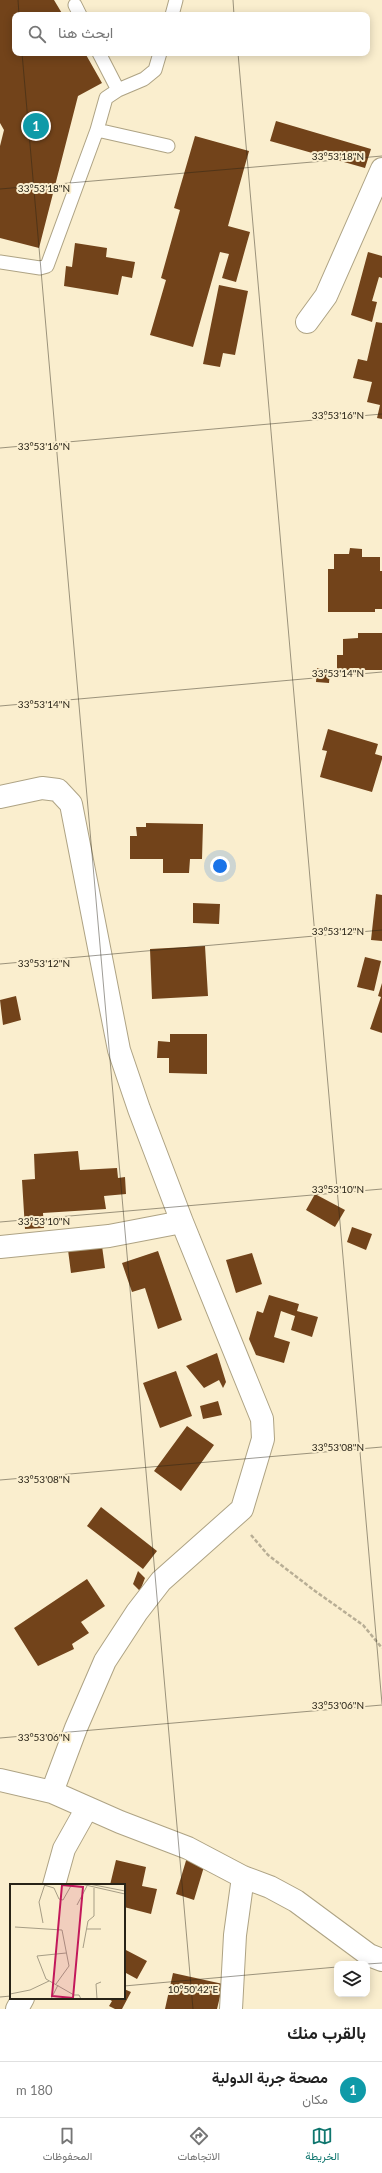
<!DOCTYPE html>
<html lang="ar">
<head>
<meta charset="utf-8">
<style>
	body { margin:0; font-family:Lato,Vazirmatn,sans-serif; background:#f2f2f2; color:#222; direction:rtl }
	.controls { position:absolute; right:12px; bottom:12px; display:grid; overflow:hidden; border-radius:8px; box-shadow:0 2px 10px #0003 }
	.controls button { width:36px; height:36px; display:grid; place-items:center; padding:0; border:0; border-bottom:1px solid #e0e0e0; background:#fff; color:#222; font:20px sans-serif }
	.you { position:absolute; left:220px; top:866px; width:14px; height:14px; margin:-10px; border:3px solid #fff; border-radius:50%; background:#1a73e8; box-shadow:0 0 0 6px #1a73e833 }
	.badge { display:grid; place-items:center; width:26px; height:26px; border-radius:50%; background:#0f766e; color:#fff; font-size:13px; font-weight:700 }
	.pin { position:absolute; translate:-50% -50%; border:2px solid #fff; box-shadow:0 1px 4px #0006 }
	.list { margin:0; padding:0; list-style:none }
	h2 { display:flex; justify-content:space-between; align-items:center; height:52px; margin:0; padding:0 16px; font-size:17px }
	h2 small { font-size:13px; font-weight:400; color:#767676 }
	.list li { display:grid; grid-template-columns:26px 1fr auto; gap:12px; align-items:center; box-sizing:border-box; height:56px; padding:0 16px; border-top:1px solid #e0e0e0 }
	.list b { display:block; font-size:15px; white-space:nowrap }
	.list p { margin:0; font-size:13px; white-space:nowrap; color:#767676 }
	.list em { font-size:13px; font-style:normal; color:#767676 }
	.icon { flex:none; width:22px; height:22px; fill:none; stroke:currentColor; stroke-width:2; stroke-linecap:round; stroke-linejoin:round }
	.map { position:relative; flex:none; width:382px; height:2009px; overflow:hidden; direction:ltr }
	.search { position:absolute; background:#fff; box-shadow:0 2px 10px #0003; left:12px; right:12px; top:12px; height:44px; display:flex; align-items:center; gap:10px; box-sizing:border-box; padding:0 14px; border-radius:8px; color:#767676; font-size:15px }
	.sheet { height:108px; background:#fff }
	nav { display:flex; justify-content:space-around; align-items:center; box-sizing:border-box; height:56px; border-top:1px solid #e0e0e0; background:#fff; font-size:11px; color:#767676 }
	nav a { display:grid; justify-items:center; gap:2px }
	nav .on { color:#0f766e }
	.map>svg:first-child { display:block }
</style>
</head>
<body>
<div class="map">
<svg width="382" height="2009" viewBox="0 0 382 2009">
	<rect width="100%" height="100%" fill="#faeece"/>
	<path fill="#72431a" d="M0,0H54L63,15H15V53H85L102,83L78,96L39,248L0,238V146L4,130L0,123Z
		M276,121L371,149L365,168L270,141Z
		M195,136L249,151L228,226L250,232L236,282L222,278L229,254L220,252L193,347L150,335L166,280L161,278L180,210L174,208Z
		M75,243L107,248L106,257L135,262L132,278L122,276L118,295L64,286L66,266L72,267Z
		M368,252L382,256V278L379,277L372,301L377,302L372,322L351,315Z
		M219,285L248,291L235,355L223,353L220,367L203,364Z
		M376,322L382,323V419L377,418L380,405L367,402L372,382L353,378L358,359L367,361Z
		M350,548L362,549V557H380V571H382V609H375V612H328V569H334V554H349Z
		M358,633H382V670H337V655H343V639L358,638Z
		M317,668L330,670L329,683L316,682Z
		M328,729L378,744L375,754L382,756V759L372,792L320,777L327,751L322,750Z
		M146,823L203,824L202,859H190L189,873H163V859H130V836H137L136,827H146Z
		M376,894L382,895V941L371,940Z
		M193,903L220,904L219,924L193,923Z
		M205,946L208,996L152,999L150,949Z
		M365,957L381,961L374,991L357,987Z
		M382,983V1033L370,1029L381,997L378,996Z
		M16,996L21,1020L3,1025L0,1000Z
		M170,1034H207V1074L169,1073V1058H157L158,1041L170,1042Z
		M78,1151L80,1170L117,1168L118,1178L125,1177L126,1194L104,1196L106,1209L43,1213L44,1228L25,1229L22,1180L35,1179L34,1154Z
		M315,1194L345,1210L335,1227L306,1210Z
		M352,1227L372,1234L366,1250L347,1242Z
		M102,1246L105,1268L71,1273L68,1250Z
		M158,1251L182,1320L158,1329L145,1288L132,1292L122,1263Z
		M252,1253L262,1284L236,1293L226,1260Z
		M269,1295L299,1304L297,1311L318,1317L312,1337L291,1330L295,1316L281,1311L274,1337L290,1342L284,1363L256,1355L249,1339L257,1311L263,1313Z
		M217,1353L226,1382L223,1388L219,1380L204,1388L186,1366Z
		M176,1371L192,1416L160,1428L143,1383Z
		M218,1401L222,1415L203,1419L200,1406Z
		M187,1426L214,1445L181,1491L154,1471Z
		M101,1507L157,1551L143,1569L87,1526Z
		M138,1571L145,1578L140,1591L133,1584Z
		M87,1579L105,1606L81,1622L89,1633L72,1644L74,1649L38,1666L14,1628Z
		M188,1854L206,1860L194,1900L176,1894Z
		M116,1860L146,1867L142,1886L157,1889L151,1914L124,1907V1885H110Z
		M124,1949L147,1961L137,1979L126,1973L124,1977Z
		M173,1973L223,1984L217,2009H165Z
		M124,1989L131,1992L122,2009H115L109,2006L112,2001L107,1998H124Z"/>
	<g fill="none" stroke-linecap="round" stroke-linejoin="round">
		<g stroke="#aea384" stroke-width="15">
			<path id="service" d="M75,5L80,15
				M172,15L176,0
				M99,53L118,90
				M97,130L168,146
				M0,262L40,268L47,266L97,130L106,98L118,90L144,79L155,70L160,53"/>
		</g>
		<g stroke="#aea384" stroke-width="24">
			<path id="minor" d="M307,322L326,296L382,169
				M0,797L42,788L58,790L71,804L119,1050L139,1109L182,1222L262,1419L263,1439L242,1509L161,1581L137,1612L105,1661L76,1728L52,1792
				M0,1247L109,1236L182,1222
				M0,1780L52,1792L120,1822L188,1848L243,1877L270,1887L296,1901L369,1955L382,1960
				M54,1885L64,1849L87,1808
				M17,2009L23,1998
				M231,2009L235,1935L243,1877"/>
		</g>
		<path stroke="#b8ae95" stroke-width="2.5" stroke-dasharray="4 2" stroke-linecap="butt" d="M251,1535L268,1555L315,1591L363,1625L382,1648"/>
		<use href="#service" stroke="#fff" stroke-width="13"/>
		<use href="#minor" stroke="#fff" stroke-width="22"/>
	</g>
	<path fill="none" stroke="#282317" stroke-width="1" stroke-opacity="0.45" d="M18,0L19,15M233,0L234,15M22,53L193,2009M238,53L382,1704M0,189L382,156M0,448L382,414M0,706L382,672M0,964L382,930M0,1222L382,1189M0,1480L382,1447M0,1738L382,1705M367,1964L382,1963M124,1986L337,1967M0,1997L11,1996"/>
	<g transform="translate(10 1884)">
		<rect width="115" height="115" fill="#faeece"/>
		<path fill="none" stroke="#a69d85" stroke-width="1" d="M71,0L115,10M79,0L115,7M34,1L44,4L49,15L53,16L62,0M67,21L77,2M33,39L29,18L35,0M5,43L52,46L59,82L46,100M77,45H91M73,64L78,37L84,32V4M56,69L27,72L36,95L64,111H69L71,115M0,110L20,106L39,97M41,115L48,101M87,115L86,100L91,98"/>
		<path fill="#c2185b" fill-opacity="0.15" stroke="#c2185b" stroke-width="2" d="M52,1L73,3L63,114L42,112Z"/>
		<rect width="115" height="115" fill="none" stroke="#282317" stroke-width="2"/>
	</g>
	<g font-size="10" text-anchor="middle" fill="#282317" stroke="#faeece" stroke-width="4" stroke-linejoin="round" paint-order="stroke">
		<text x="338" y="160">33°53'18"N</text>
		<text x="44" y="192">33°53'18"N</text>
		<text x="338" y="419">33°53'16"N</text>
		<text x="44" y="450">33°53'16"N</text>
		<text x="338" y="677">33°53'14"N</text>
		<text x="44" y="708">33°53'14"N</text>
		<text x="338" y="935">33°53'12"N</text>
		<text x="44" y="967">33°53'12"N</text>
		<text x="338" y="1193">33°53'10"N</text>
		<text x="44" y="1225">33°53'10"N</text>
		<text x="338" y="1451">33°53'08"N</text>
		<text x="44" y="1483">33°53'08"N</text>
		<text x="338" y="1709">33°53'06"N</text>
		<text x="44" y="1741">33°53'06"N</text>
		<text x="193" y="1993">10°50'42"E</text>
	</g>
</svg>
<div class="controls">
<button><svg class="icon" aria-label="layers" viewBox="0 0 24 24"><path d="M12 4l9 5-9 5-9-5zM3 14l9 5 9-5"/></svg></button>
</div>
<div class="you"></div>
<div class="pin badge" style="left:36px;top:126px;background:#0f9aa8">1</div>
<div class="search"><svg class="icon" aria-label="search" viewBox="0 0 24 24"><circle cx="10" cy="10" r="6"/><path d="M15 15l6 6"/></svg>ابحث هنا</div>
</div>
<section class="sheet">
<h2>بالقرب منك<small></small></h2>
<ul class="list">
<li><span class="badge" style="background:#0f9aa8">1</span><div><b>مصحة جربة الدولية</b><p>مكان</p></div><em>180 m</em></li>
</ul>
</section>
<nav>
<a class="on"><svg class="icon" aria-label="map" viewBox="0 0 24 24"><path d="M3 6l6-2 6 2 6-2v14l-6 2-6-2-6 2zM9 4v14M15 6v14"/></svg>الخريطة</a>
<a><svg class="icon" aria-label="directions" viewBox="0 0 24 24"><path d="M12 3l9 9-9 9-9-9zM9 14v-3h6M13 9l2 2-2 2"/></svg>الاتجاهات</a>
<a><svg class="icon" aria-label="saved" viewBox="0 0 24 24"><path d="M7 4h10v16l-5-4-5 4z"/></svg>المحفوظات</a>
</nav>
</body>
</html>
